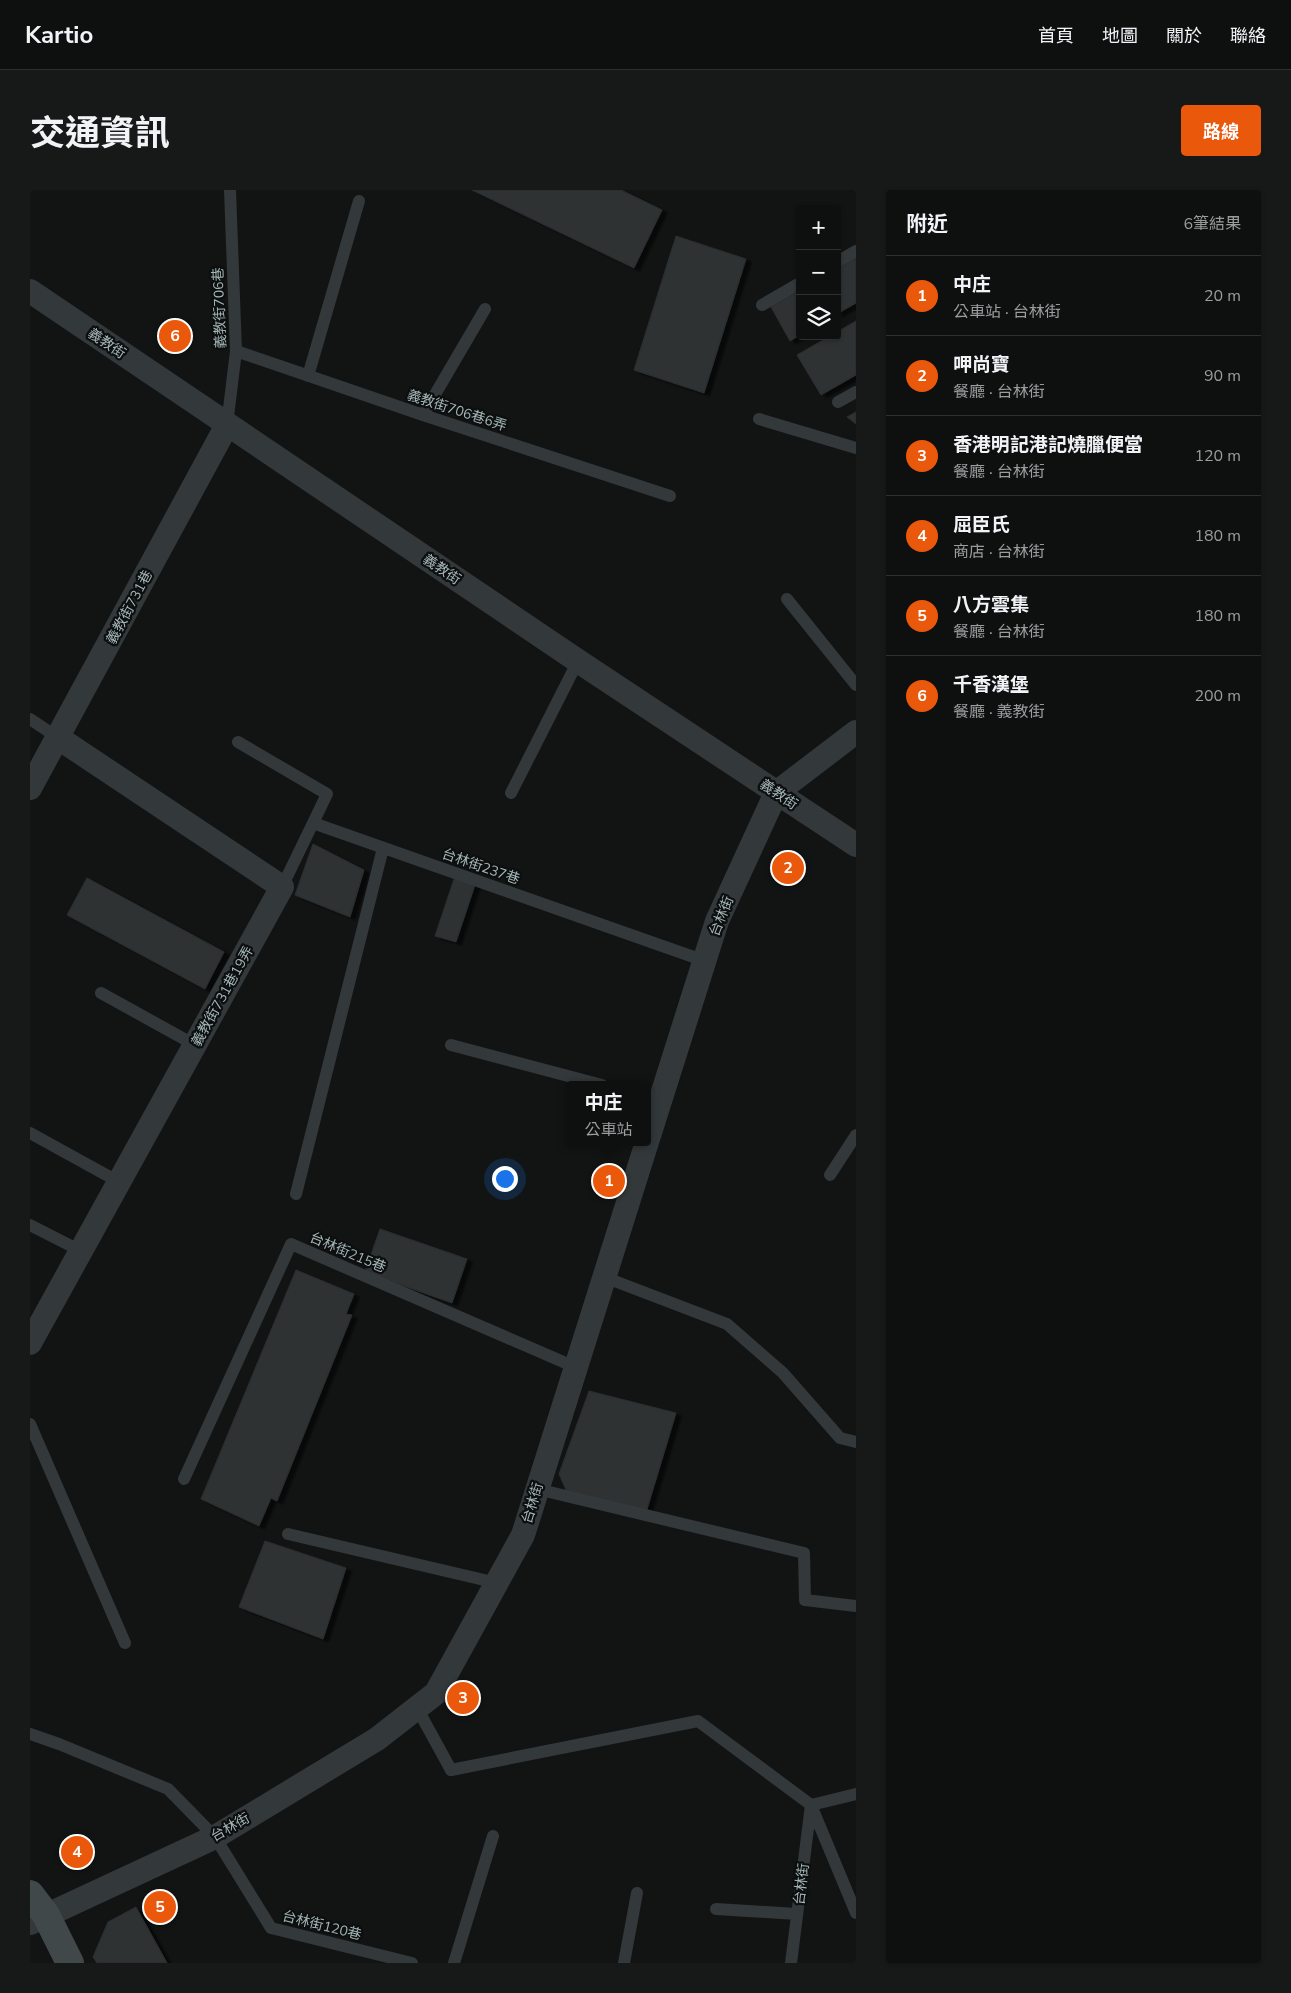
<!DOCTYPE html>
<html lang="zh-TW">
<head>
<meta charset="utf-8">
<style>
	body { margin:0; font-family:"Nunito Sans","Noto Sans TC",sans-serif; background:#171818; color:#f1f3f6 }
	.controls { position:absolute; right:15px; top:15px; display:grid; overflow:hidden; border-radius:5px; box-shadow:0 1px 4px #0004 }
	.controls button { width:45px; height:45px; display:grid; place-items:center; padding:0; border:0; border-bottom:1px solid #2e2f2f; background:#0e0f0f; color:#f1f3f6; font:25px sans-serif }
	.you { position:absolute; left:474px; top:988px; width:18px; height:18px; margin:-12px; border:4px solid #fff; border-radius:50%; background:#1a73e8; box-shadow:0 0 0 8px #1a73e833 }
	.badge { display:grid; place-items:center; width:32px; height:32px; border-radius:50%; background:#ea580c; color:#fff; font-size:16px; font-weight:700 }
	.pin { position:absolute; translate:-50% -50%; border:2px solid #fff; box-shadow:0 1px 5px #0006 }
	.popup { position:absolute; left:536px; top:891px; width:85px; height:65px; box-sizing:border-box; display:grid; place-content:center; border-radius:5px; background:#0e0f0f; filter:drop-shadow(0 1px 4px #0005); font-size:16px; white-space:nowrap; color:#9b9c9e }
	.popup b { font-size:19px; color:#f1f3f6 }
	.popup::after { content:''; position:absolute; left:50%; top:100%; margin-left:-10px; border:10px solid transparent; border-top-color:#0e0f0f }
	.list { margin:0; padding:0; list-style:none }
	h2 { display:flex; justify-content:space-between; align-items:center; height:65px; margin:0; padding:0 20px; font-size:21px }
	h2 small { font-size:16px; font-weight:400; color:#9b9c9e }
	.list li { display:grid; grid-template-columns:32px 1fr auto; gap:15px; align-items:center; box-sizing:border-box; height:80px; padding:0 20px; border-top:1px solid #2e2f2f }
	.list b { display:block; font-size:19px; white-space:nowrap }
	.list p { margin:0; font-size:16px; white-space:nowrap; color:#9b9c9e }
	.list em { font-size:16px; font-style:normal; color:#9b9c9e }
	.icon { flex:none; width:28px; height:28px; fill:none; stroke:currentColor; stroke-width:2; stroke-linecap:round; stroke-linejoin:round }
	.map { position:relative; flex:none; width:826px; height:1773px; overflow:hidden; border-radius:5px }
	header { display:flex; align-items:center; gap:30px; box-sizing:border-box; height:70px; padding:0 25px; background:#0e0f0f; border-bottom:1px solid #2e2f2f }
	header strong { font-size:24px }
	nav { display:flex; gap:28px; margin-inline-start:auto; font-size:18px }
	.intro { display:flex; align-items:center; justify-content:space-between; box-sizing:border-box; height:120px; padding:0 30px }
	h1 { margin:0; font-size:35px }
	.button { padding:12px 22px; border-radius:5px; background:#ea580c; color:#fff; font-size:18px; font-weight:700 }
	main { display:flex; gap:30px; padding:0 30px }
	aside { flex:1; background:#0e0f0f; border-radius:5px; box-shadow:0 1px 4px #0004 }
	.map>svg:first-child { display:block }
</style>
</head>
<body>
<header>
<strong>Kartio</strong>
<nav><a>首頁</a><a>地圖</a><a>關於</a><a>聯絡</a></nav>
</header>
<div class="intro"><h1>交通資訊</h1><a class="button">路線</a></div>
<main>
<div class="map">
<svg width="826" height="1773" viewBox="0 0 826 1773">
	<defs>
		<filter id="shadow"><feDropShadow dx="5.5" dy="3" stdDeviation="1" flood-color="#0009"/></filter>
	</defs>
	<rect width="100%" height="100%" fill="#121414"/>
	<path fill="#2d3031" stroke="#2c2f30" filter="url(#shadow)" d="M442,0H591L632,20L604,78Z
		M646,46L716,69L674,203L604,180Z
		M826,68V113L807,124V79Z
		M770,100V145L760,151L741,117Z
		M826,131V185L791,205L767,165L800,146H807V142Z
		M826,222V234L817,227Z
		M283,654L334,680L320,727L265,705Z
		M425,686L446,692L426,752L405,746Z
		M57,688L194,762L175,799L37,725Z
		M350,1039L437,1069L422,1113L335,1082Z
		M266,1080L324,1104L316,1124L322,1125L247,1311L241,1308L229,1336L171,1309Z
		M559,1201L646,1223L615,1326L536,1300L529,1284Z
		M235,1351L316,1378L293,1449L209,1417Z
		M106,1717L137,1773H67L63,1767L78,1732Z"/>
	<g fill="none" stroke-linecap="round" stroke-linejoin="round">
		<path stroke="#33383a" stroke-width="12" d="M807,72L826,61
			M732,115L770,93
			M206,161L393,225L640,306
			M278,186L329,11
			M808,212L826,202
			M393,225L455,119
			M729,229L826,258
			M197,235L206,161L200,0
			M757,409L826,495
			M0,529L27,547
			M208,552L297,604L283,633
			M481,603L548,471
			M252,697L283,633L675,771
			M71,803L165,855
			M421,855L572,895
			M0,943L89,992
			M800,985L826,945
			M266,1004L353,658
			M0,1035L51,1061
			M574,1087L697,1134L753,1183L810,1248L826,1252
			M0,1234L95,1453
			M154,1289L261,1054L545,1177
			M507,1299L774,1363L775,1410L826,1416
			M258,1344L467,1393
			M387,1518L421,1580L668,1531L781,1615L826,1723
			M0,1544L29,1554L138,1599L185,1647L241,1738L382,1773
			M686,1719L767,1724
			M424,1773L463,1646
			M594,1773L607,1703
			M761,1773L781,1615L826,1604"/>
		<path stroke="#33383a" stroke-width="24" d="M0,101L548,471L826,655
			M0,598L197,235
			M618,949L687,731L746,603L826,542
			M0,1153L252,697L27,547
			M0,1733L185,1647L347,1549L406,1503L493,1345L617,952"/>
		<path stroke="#41484a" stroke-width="28" d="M0,1704L16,1725L40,1773"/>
	</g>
	<g text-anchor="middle" stroke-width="4.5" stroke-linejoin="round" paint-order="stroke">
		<g font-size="14" fill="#a3b5b6" stroke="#0d0f0f">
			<text transform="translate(189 118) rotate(-92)" y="5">義教街706巷</text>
			<text transform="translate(77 153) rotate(34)" y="5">義教街</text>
			<text transform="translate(427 220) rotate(18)" y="5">義教街706巷6弄</text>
			<text transform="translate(412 379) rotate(34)" y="5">義教街</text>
			<text transform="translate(99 417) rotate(-62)" y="5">義教街731巷</text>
			<text transform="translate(749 604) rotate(34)" y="5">義教街</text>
			<text transform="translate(451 676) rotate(19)" y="5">台林街237巷</text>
			<text transform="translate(691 726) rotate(-68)" y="5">台林街</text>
			<text transform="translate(192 806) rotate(-61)" y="5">義教街731巷19弄</text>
			<text transform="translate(318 1062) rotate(23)" y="5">台林街215巷</text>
			<text transform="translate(502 1313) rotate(-73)" y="5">台林街</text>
			<text transform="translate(200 1637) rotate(-30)" y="5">台林街</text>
			<text transform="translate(771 1694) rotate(-83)" y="5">台林街</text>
			<text transform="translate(292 1735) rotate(14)" y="5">台林街120巷</text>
		</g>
	</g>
</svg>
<div class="controls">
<button>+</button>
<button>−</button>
<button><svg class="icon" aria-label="layers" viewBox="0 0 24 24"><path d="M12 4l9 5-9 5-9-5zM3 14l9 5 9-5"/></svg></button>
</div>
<div class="you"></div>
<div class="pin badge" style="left:579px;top:991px">1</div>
<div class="popup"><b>中庄</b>公車站</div>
<div class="pin badge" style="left:758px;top:678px">2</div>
<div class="pin badge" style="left:433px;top:1508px">3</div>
<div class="pin badge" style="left:47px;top:1662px">4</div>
<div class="pin badge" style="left:130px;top:1717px">5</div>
<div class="pin badge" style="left:145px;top:146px">6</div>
</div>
<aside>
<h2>附近<small>6筆結果</small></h2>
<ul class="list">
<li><span class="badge">1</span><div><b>中庄</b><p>公車站 · 台林街</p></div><em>20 m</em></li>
<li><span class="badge">2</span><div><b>呷尚寶</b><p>餐廳 · 台林街</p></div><em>90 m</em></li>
<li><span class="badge">3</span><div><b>香港明記港記燒臘便當</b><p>餐廳 · 台林街</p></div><em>120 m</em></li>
<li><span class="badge">4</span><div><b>屈臣氏</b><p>商店 · 台林街</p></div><em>180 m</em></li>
<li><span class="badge">5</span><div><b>八方雲集</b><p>餐廳 · 台林街</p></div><em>180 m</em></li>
<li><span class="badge">6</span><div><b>千香漢堡</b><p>餐廳 · 義教街</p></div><em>200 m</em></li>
</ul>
</aside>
</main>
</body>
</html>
